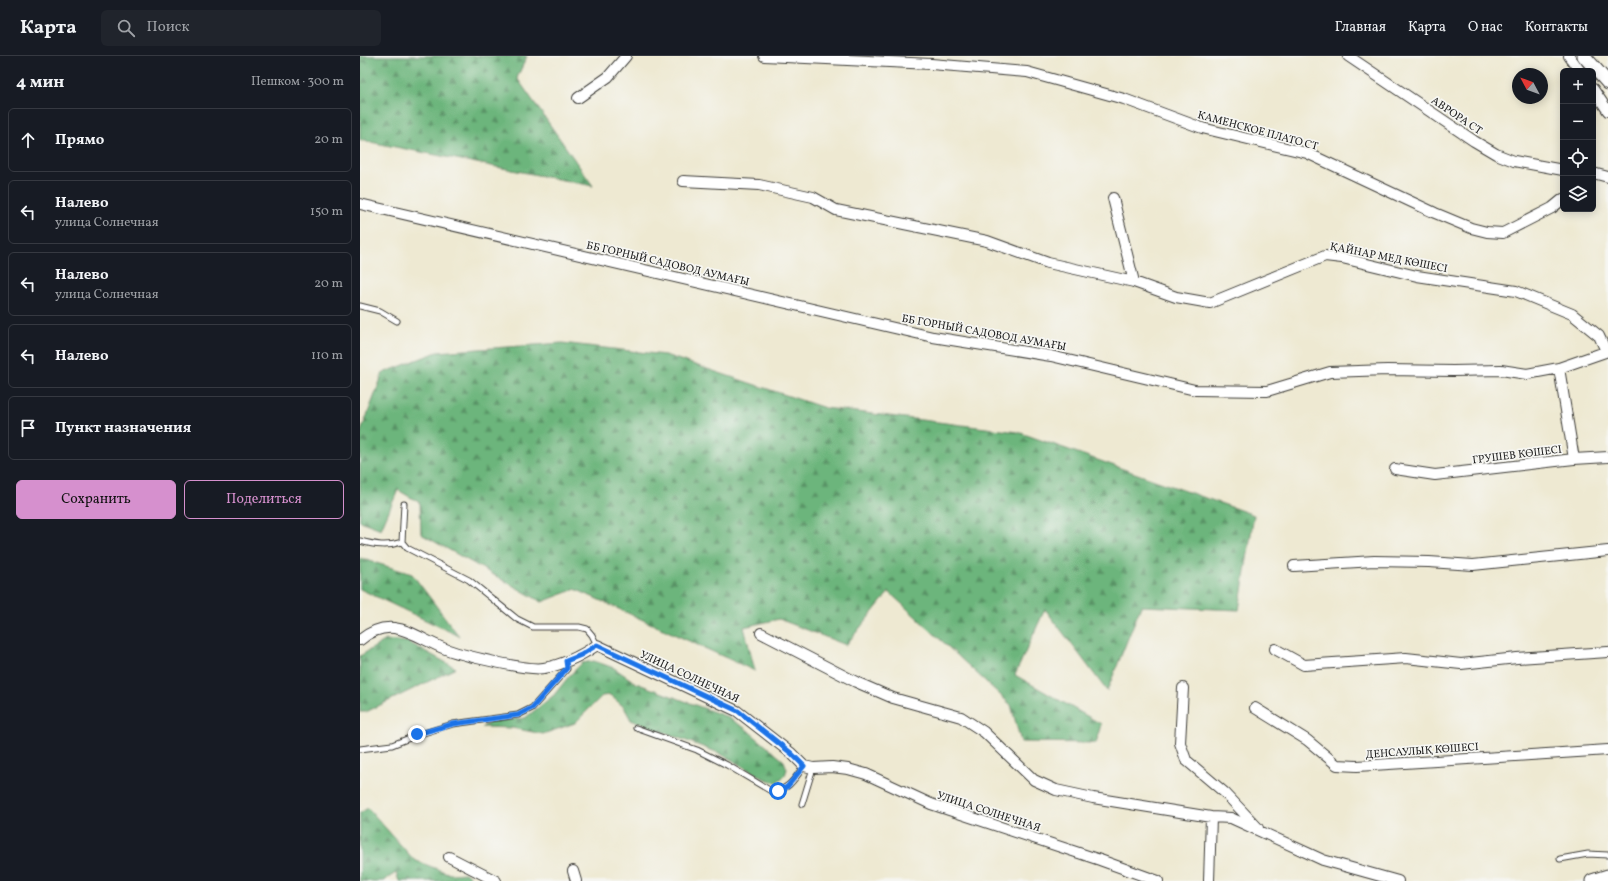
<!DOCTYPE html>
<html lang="ru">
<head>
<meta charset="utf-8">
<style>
	body { margin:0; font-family:Vollkorn,serif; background:#20242c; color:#f1f3f6 }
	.controls { position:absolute; right:12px; top:12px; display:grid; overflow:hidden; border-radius:6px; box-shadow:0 2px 10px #0003 }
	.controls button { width:36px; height:36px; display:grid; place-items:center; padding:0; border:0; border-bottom:1px solid #363941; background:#171b24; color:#f1f3f6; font:20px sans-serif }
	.compass { position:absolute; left:1152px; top:12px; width:36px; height:36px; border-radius:50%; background:#171b24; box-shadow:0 2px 10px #0003; rotate:311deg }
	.stop { position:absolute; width:12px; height:12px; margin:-9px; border:3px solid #1a73e8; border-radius:50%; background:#fff }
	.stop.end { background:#1a73e8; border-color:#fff; box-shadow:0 1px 4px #0008 }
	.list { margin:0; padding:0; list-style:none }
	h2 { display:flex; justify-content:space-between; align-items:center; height:52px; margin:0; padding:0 16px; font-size:17px }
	h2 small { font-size:13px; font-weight:400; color:#9ea1a6 }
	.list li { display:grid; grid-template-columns:26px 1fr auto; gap:12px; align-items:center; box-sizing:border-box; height:64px; margin:0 8px 8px; padding:0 8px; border:1px solid #363941; border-radius:6px }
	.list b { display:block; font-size:15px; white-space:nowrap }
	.list p { margin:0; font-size:13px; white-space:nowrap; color:#9ea1a6 }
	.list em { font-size:13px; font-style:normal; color:#9ea1a6 }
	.actions { display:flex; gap:8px; padding:12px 16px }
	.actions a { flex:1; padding:9px 0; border:1px solid #d690ce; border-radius:6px; text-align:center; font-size:14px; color:#d690ce }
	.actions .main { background:#d690ce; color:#111 }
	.icon { flex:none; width:22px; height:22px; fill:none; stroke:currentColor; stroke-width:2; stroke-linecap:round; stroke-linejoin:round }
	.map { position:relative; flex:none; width:1248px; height:825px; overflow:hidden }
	header { display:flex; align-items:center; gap:24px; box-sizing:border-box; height:56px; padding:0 20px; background:#171b24; border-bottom:1px solid #363941 }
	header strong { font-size:19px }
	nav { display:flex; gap:22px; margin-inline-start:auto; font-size:14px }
	.search { width:280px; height:36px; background:#20242c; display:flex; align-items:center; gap:10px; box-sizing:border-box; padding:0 14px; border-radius:6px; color:#9ea1a6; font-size:15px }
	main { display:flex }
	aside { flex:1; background:#171b24 }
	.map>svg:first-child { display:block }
</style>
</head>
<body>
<header>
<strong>Карта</strong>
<div class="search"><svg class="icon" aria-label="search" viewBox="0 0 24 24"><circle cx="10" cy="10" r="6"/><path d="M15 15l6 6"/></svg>Поиск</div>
<nav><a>Главная</a><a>Карта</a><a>О нас</a><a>Контакты</a></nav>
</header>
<main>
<aside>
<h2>4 мин<small>Пешком · 300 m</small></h2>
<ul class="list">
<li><svg class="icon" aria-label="ahead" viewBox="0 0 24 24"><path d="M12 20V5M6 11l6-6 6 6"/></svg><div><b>Прямо</b></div><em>20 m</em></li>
<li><svg class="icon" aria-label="left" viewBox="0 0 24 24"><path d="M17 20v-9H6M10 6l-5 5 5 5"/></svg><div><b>Налево</b><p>улица Солнечная</p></div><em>150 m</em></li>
<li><svg class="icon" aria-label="left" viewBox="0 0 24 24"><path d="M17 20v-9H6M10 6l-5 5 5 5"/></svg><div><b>Налево</b><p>улица Солнечная</p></div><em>20 m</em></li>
<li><svg class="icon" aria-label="left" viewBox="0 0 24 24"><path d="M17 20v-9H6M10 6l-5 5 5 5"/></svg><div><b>Налево</b></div><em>110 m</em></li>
<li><svg class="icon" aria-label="arrive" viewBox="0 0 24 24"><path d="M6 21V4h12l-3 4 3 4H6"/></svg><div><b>Пункт назначения</b></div></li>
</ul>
<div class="actions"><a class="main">Сохранить</a><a>Поделиться</a></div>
</aside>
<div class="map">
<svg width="1248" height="825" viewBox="0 0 1248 825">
	<defs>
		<pattern id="forest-firs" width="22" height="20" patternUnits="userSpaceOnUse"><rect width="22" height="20" fill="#6cb57c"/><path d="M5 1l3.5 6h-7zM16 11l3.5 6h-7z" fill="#589265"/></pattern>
	</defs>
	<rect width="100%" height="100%" fill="#f6f6f2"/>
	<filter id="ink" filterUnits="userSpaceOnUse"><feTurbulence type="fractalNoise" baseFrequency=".025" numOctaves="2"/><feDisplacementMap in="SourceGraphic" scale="8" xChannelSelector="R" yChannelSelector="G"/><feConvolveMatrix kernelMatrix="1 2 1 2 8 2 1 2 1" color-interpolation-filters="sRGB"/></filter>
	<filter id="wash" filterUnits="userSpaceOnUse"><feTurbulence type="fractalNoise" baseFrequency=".012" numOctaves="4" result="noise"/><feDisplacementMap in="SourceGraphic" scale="16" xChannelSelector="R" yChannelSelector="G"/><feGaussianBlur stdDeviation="0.9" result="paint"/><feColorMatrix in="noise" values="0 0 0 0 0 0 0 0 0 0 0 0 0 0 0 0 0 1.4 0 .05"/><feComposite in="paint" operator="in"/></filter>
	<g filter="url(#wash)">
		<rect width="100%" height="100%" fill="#eee9d2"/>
		<path fill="url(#forest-firs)" stroke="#44684c" d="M0,0H167L157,22L233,130L0,84Z
			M202,287L305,299L465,352L658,376L894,459L879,554L781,550L747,635L685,553L655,619L741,668L736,687L661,686L651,649L529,536L486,589L419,563L384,571L395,615L215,533L182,546L61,478L60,447L38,434L21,473L0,465V378L23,317L77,296Z
			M0,502L52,518L99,580L0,533Z
			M26,584L48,586L96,612L6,656H0V600Z
			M234,605L254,612L276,627L365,660L385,672L424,705L427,713L425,719L416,727L403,722L359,697L271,664L264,651L250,639L242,640L215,667L183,678L152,672L122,671L131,666L165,662L194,639L210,619L222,607Z
			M8,752L54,804L90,818L105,817L115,825H39L36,817L23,825H0V757Z"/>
	</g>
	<g filter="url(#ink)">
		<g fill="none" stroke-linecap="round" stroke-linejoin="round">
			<g stroke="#3c3b37" stroke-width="7">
				<path id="service" d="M0,250L20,255L37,265
					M44,448L42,486L47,492L109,524L157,563L173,571H219L227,573L232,579L237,589
					M0,485C15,489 27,491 42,486
					M276,672L337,694L367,709L411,735C427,736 435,723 444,710
					M0,693L32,689L57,679L93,668L158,659L172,652L207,613L206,605
					M442,748L453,712
					M1200,803L1228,798L1248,799"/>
			</g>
			<g stroke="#3c3b37" stroke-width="12">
				<path id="minor" d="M404,0L571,8L667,16L764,43L842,72L947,97L1075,157L1111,172L1127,176L1143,177L1192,152L1203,143
					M988,0L1114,85L1136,98L1154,105L1203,114
					M1209,0L1220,15
					M1233,33L1248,55
					M218,42L248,21L266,0
					M1233,117L1248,121
					M323,125L399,129L453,141L476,154L627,185L688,207L774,226L816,241L850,247L965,200L982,202L1057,220L1156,235L1212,258L1239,280L1246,295
					M753,142L774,226
					M0,148L573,281L691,300L835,334L907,335L970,316L1027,314L1093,315L1141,314L1167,318L1199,312L1248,295
					M1214,403L1248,401
					M1035,413L1075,419L1214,403L1199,312
					M934,510L1014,505L1069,506L1113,509L1248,495
					M401,577L496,626L533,642L601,661L624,676L674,724L696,734L733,742L851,761L871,762L963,804L1038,825
					M0,584C32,558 53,580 83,592C100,599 168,615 184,612C202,609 222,599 237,589L377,655L431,697L444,710L453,712L472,711L488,713L506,718L571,748L740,804L798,825
					M915,593L944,609L1046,602L1101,608L1157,602L1248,596
					M823,632L820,687L826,704L865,737L898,772
					M895,652L947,684L977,709L997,710L1248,694
					M89,801L136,825
					M213,815L216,825
					M849,825L851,761"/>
			</g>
			<g stroke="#3c3b37" stroke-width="15">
				<path id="tertiary" d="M1224,0L1248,27
					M1232,825L1248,820"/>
			</g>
			<use href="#service" stroke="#fff" stroke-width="5"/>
			<use href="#minor" stroke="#fff" stroke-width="10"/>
			<use href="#tertiary" stroke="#fff" stroke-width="13"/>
		</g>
	</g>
	<g fill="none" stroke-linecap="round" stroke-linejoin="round" filter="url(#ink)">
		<path stroke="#1a73e8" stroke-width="5" d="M57,678L93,668L158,659L172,652L207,612L206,605L221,599L237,589L378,655L431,697L444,710L427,731L418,735"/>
	</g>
	<g text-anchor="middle" stroke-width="3.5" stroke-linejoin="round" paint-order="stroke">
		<g font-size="11" fill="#1c1c1c" stroke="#f6f6f2">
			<text transform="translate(1097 59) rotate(34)" y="4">АВРОРА СТ</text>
			<text transform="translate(898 74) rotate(15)" y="4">КАМЕНСКОЕ ПЛАТО СТ</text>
			<text transform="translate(1029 201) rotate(11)" y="4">ҚАЙНАР МЕД КӨШЕСІ</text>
			<text transform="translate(308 207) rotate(13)" y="4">ББ ГОРНЫЙ САДОВОД АУМАҒЫ</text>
			<text transform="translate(624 276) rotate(10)" y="4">ББ ГОРНЫЙ САДОВОД АУМАҒЫ</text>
			<text transform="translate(1157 398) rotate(-7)" y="4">ГРУШЕВ КӨШЕСІ</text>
			<text transform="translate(330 620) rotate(25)" y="4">УЛИЦА СОЛНЕЧНАЯ</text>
			<text transform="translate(1062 694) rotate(-4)" y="4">ДЕНСАУЛЫҚ КӨШЕСІ</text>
			<text transform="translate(629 755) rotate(18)" y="4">УЛИЦА СОЛНЕЧНАЯ</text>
		</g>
	</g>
</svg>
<div class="controls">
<button>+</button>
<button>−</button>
<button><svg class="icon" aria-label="locate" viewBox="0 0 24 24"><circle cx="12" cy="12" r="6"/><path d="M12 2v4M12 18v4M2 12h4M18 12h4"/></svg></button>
<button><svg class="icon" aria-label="layers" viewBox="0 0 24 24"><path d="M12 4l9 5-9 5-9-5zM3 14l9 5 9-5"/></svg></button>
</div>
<svg class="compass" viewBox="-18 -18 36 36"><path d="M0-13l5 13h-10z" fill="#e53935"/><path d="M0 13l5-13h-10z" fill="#9ea1a6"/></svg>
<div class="stop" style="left:418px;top:735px"></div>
<div class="stop end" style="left:57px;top:678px"></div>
</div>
</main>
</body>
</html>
